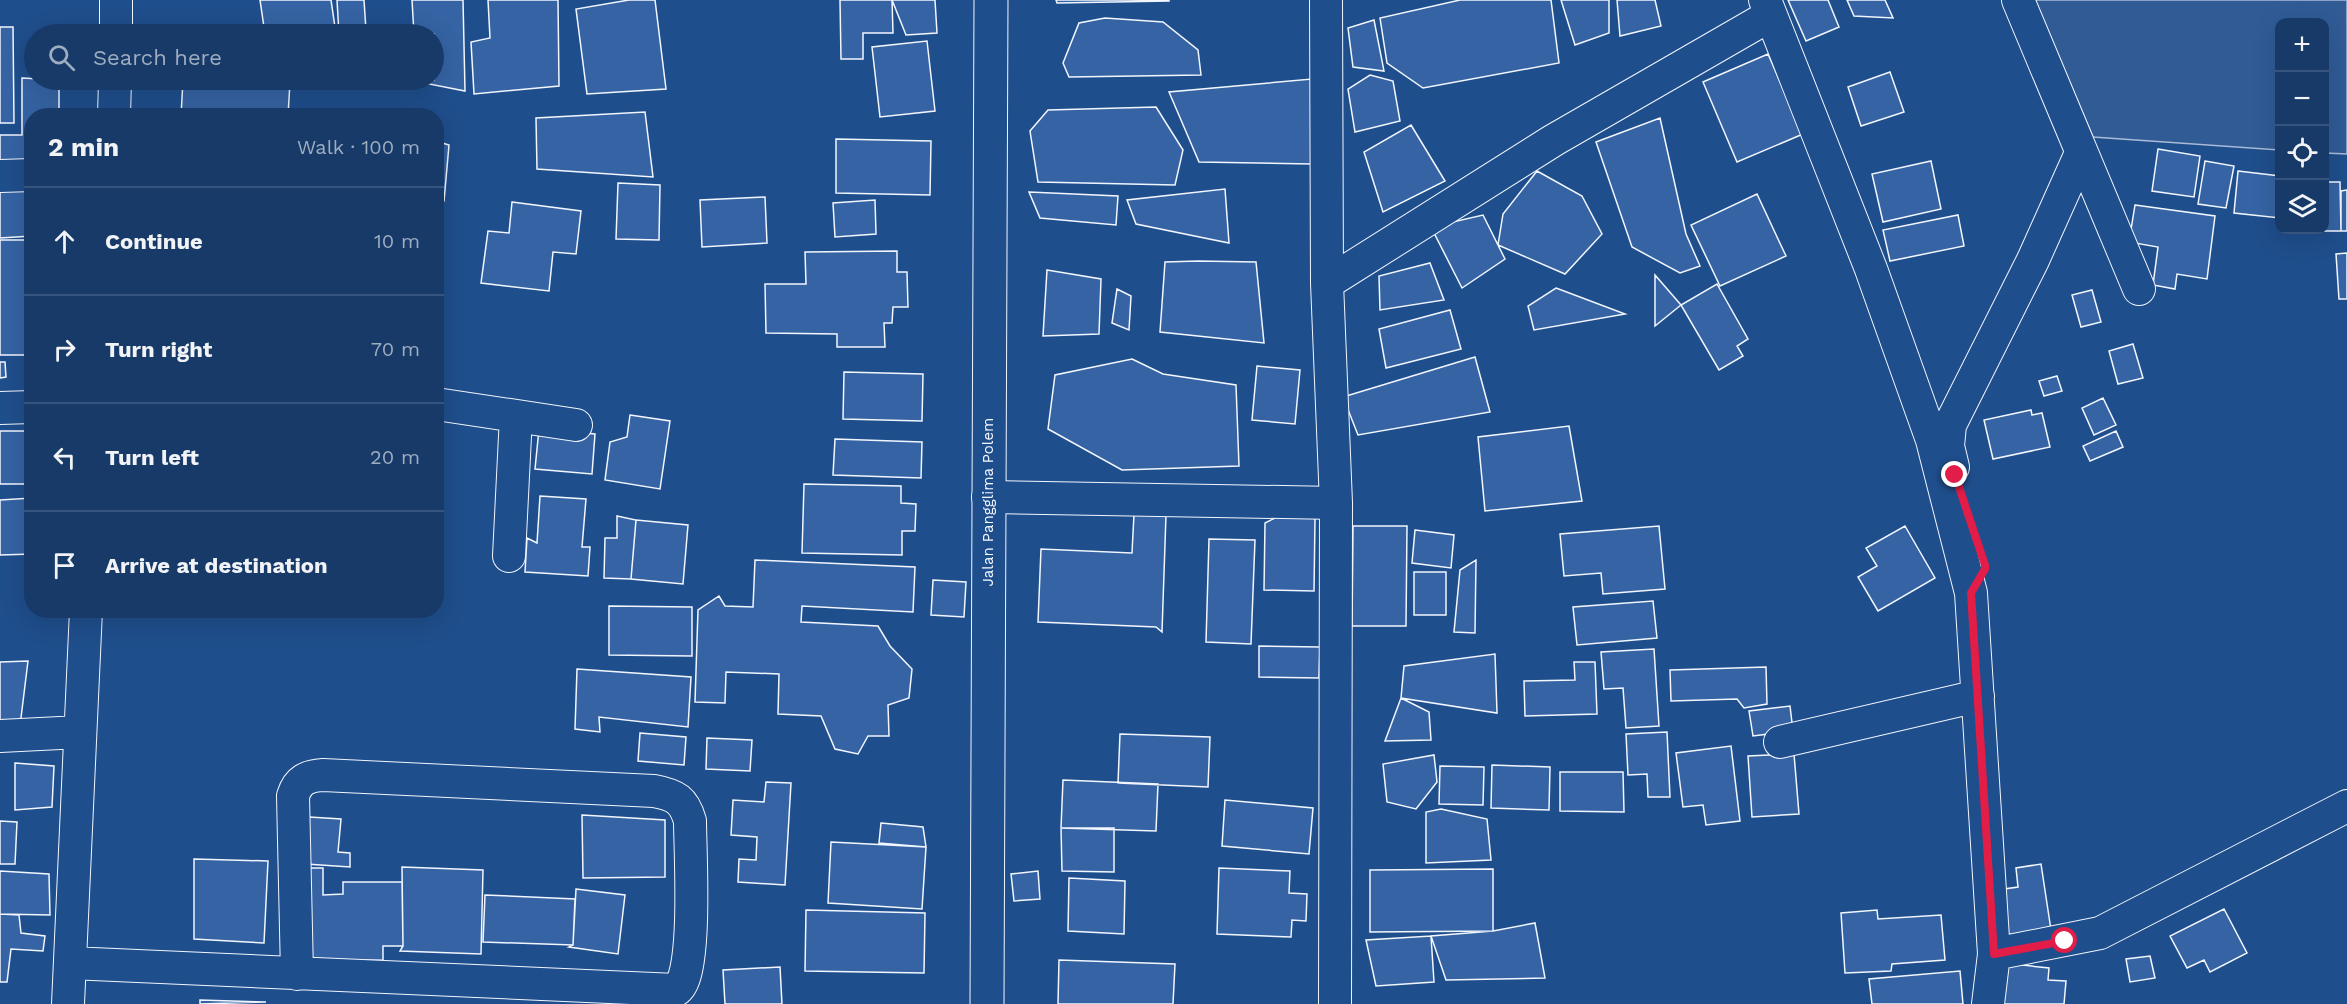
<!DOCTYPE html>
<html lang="en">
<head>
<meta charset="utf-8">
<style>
	body { margin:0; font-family:"Work Sans",sans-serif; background:#244571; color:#f1f3f6 }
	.controls { position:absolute; right:18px; top:18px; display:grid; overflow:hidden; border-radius:12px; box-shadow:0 6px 24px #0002 }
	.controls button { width:54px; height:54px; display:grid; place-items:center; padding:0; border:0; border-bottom:2px solid #36547d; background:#173a69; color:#f1f3f6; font:30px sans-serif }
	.stop { position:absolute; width:18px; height:18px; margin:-14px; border:4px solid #e11d48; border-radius:50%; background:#fff }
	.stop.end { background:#e11d48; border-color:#fff; box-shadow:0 2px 6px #0008 }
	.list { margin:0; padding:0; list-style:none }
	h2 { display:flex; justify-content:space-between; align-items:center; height:78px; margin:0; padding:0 24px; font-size:26px }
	h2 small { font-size:20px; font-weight:400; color:#9eadc0 }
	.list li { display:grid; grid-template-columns:39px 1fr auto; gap:18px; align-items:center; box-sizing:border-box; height:108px; padding:0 24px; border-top:2px solid #36547d }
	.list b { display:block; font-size:22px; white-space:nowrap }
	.list em { font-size:20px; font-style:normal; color:#9eadc0 }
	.icon { flex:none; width:33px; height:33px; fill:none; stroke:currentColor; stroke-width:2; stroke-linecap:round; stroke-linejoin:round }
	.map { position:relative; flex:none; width:2347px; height:1004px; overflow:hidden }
	.search { position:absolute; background:#173a69; box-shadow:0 6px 24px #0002; left:24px; top:24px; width:420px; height:66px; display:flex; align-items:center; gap:15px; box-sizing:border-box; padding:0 21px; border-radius:33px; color:#9eadc0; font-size:22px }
	.panel { position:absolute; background:#173a69; box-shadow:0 6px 24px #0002; left:24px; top:108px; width:420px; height:510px; border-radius:24px }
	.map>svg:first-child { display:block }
</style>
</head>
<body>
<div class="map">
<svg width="2347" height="1004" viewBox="0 0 2347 1004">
	<rect width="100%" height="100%" fill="#1f4e8c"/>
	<path fill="#305b95" stroke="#a8bbd7" stroke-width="1.5" d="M2035,0H2347V154L2325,153L2324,22H2280L2279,150L2093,137Z"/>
	<path fill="#3563a3" stroke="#f2f6ff" stroke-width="1.5" d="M260,0H331L336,34H265Z
		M337,0H364L366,30L404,34H339Z
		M412,0H463L465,91L424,83V80H434V34H414Z
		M488,0H558L559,86L474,94L471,42L490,38Z
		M629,0H655L666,89L587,94L576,9Z
		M840,0H892L893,33H863V59H841Z
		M892,0H935L937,33L906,35Z
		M1056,0H1169V1L1057,3Z
		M1460,0H1551L1559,63L1423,88L1387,63L1380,18Z
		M1561,0H1609V33L1575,45Z
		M1617,0H1655L1661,26L1620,36Z
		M1788,0H1828L1839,27L1806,41Z
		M1847,0H1885L1893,18L1854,16Z
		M1105,18L1163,22L1198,50L1201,75L1069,77L1063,63L1079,23Z
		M1374,20L1384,71L1353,67L1348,28Z
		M0,27H13L14,123H0Z
		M189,28L190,34H147V29Z
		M927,41L935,111L880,117L872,47Z
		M1768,54L1803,134L1737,162L1703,82Z
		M1890,72L1904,112L1861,126L1848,87Z
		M1370,75L1393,81L1400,121L1355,132L1348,89Z
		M22,78L59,80V116H32V160H0V135H22Z
		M1312,79V164L1199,162L1169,92Z
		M183,80L290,82L288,116H181Z
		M384,80H413V83Z
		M1156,107L1183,150L1175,185L1038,182L1030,131L1048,110Z
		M645,112L653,177L537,169L536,118Z
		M1660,118L1686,234L1700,266L1680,273L1632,247L1596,142Z
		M1411,125L1445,181L1383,212L1364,152Z
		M836,139L931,141L930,195L836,193Z
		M436,141L449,145L444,201L436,200Z
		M2158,149L2200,156L2194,197L2152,191Z
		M1931,161L1941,209L1883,222L1872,174Z
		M2205,161L2234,166L2226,208L2198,204Z
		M1537,171L1582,196L1602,234L1565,274L1498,245L1503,214Z
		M2238,171L2280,176V218L2234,213Z
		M32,180V236L0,238V182Z
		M2324,182H2340L2341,231H2302L2324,230Z
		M618,183L660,185L659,240L616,239Z
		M1225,189L1229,243L1136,224L1127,200Z
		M2347,190V231H2341V191Z
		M1029,192L1118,196L1116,225L1040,218Z
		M1757,194L1786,256L1720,286L1691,225Z
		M765,197L767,243L702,247L700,200Z
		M875,200L876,234L835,237L833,203Z
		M512,202L581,211L576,254L553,252L549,291L481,283L488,231L509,233Z
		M2135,205L2215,216L2207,279L2177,274L2175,289L2153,285L2158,247L2129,242Z
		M1483,215L1505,259L1462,288L1431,227Z
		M1958,215L1964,246L1890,261L1883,230Z
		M0,240H32V355H0Z
		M897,251V272H907L908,307H893L892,323H884L885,347H837V334L766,333L765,284H806L805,252Z
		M2347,253V299H2339L2336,254Z
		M1198,261L1256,262L1264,343L1160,332L1165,262Z
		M1430,263L1444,300L1380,310L1379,276Z
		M1047,270L1101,279L1099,334L1043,336Z
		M1655,275L1681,305L1655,326Z
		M1717,284L1748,339L1737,346L1743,356L1719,370L1681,305Z
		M1556,288L1625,314L1534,330L1528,306Z
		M1117,289L1131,296L1129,330L1112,323Z
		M2092,290L2101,322L2081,327L2072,295Z
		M1450,310L1461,349L1386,368L1379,329Z
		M2133,344L2143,378L2118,384L2109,351Z
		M1475,357L1490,412L1358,435L1343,397Z
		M1132,359L1163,374L1236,385L1239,466L1122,470L1048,429L1055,375Z
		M0,362H5L6,377L0,378Z
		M1257,366L1300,370L1295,424L1252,420Z
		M844,372L923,374L922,421L843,419Z
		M2057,376L2062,391L2044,396L2039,381Z
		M2103,398L2116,425L2094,435L2082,408Z
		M2031,410L2032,415L2042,413L2050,447L1993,459L1984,420Z
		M630,415L670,421L660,489L605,480L610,442L627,437Z
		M1569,426L1582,501L1485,511L1478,437Z
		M539,429L595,434L592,474L535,469Z
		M0,431H32V484H0Z
		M2116,431L2123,447L2090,461L2083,446Z
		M835,439L922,442L921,478L833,475Z
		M804,484L901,486V503L916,504L915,531H902V555L802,553Z
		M540,496L586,499L582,547H590L588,576L525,572L527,538L537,543Z
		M32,498V554L0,555V500Z
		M1291,510L1315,518L1314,591L1264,590L1265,523Z
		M1134,514L1166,515L1162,632L1156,627L1038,622L1041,549L1132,553Z
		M617,516L636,520L631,579L604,578L605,538H617Z
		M636,520L688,525L683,584L631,579Z
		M1353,526H1407L1406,626H1352Z
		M1659,526L1665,589L1603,594L1601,573L1564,576L1560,534Z
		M1905,526L1935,578L1878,611L1858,577L1877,566L1866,548Z
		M1415,530L1454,535L1451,568L1412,563Z
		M1209,539L1255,540L1251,644L1206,642Z
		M755,560L915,567L913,612L802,606L801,622L878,626L890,646L912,669L909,698L888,705L889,736H868L858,754L835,749L821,716L778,714L779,674L726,672L725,703L695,702L698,610L719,596L725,606L753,607Z
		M1476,560L1475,633L1454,632L1460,570Z
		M1414,572H1446V615H1414Z
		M933,580L966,582L964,617L931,615Z
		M1653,601L1657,638L1577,645L1573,607Z
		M609,606L692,607V656L609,655Z
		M1259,646L1320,647L1319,678L1259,677Z
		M1654,649L1659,726L1626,728L1623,688L1604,689L1601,652Z
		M1495,654L1497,713L1401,698L1404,666Z
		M28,661L20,726H0V662Z
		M1574,662H1595L1597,714L1525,716L1524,681L1575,680Z
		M1766,667L1767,704L1744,708L1737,699L1671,701L1670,670Z
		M577,669L691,677L688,727L599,717L600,732L575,729Z
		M1401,698L1429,712L1431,740L1385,741Z
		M1790,706L1793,731L1753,736L1749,711Z
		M1667,732L1670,797H1648L1647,774L1628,775L1626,734Z
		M640,733L686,737L684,765L638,761Z
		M1120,734L1210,737L1208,787L1118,783Z
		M707,738L752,740L750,771L706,769Z
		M1731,746L1740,821L1706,825L1703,805L1683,807L1676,753Z
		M1794,754L1799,814L1752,817L1748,756Z
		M1434,755L1437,782L1416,809L1387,802L1383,764Z
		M15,763L54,766L52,807L15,810Z
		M1492,765L1550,767L1549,810L1491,808Z
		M1440,766L1484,767L1483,805L1439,804Z
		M1560,772H1623L1624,812L1560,811Z
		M1063,780L1158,784L1156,831L1061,828Z
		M766,782L791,783L785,885L738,882L739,859L756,860L757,837L731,835L733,800L764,802Z
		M1225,800L1313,808L1309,854L1222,846Z
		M1441,809L1487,819L1491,860L1426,863V812Z
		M582,815L665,820V877L583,878Z
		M309,817L341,819L338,852L350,853V867L306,864Z
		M0,821L17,822L15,864H0Z
		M881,823L923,827L926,847L879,843Z
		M1061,828H1114V872L1062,871Z
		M831,842L926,847L922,909L828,903Z
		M194,859L268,861L264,943L194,939Z
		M2041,864L2051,930L2004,937L1997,890L2018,887L2016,868Z
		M402,867L483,870L481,954L400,951L403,946Z
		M306,868H323V895L343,894V882H402L403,946H383V960L308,961Z
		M1219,868L1290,871L1289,893L1307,894L1306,921L1292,920L1291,937L1217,934Z
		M1493,869V931L1370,932V870Z
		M0,871L49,874L50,915L0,914Z
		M1038,871L1040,899L1014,901L1011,874Z
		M1069,878L1125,881L1124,934L1068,931Z
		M576,889L625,895L618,954L569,947L573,945Z
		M485,895L575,899L573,945L483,942Z
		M2224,909L2247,953L2210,972L2204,960L2187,968L2170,936Z
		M806,910L925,913L924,973L805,971Z
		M1877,910L1878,919L1941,915L1945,960L1892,964L1891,971L1845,973L1841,913Z
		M0,914L19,915L21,933L45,936L43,951L11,949L7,982H0Z
		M1535,923L1545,978L1446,980L1431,936L1493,931Z
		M1431,936L1434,982L1376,986L1366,940Z
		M2150,956L2155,978L2130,982L2126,959Z
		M1059,960L1175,964L1173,1004H1058Z
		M2003,963L2049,968L2048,980L2066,981L2064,1004H2000Z
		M780,967L782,1004H725L723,970Z
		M1960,971L1963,1004H1872L1869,979Z
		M200,1000L266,1002L200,1004Z"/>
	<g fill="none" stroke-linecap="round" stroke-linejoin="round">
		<g stroke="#f2f6ff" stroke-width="34">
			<path id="minor" d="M1326,0L1327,283L1336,503L1335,1004
				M1765,0L1871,269L1932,440L1971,593L1994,954L1988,1004
				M2018,0L2139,289
				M116,34V0
				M114,116L115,80
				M0,176L32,175
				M1327,283L1554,140L1771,15
				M436,404L576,425
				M0,408L32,407
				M1953,467L1948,446L1950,425L2033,260L2081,153
				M988,497L1336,503
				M509,556L516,416
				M0,736L80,732
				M1780,742L1978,696
				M1994,954L2100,933L2347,806
				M70,963L676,990C698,979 690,849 690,821C684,800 676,795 654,791L323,775C307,776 298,780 293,796L297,974
				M68,1004L86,610"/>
		</g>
		<g stroke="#f2f6ff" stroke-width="35">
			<path id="tertiary" d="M987,1004L991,0"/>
		</g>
		<use href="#minor" stroke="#1f4e8c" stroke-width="32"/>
		<use href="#tertiary" stroke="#1f4e8c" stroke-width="33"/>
	</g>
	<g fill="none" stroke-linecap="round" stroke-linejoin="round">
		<path stroke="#e11d48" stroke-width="8" d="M1955,475L1985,565V569L1971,593L1994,954L2065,941"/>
	</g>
	<g text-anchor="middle" stroke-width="4.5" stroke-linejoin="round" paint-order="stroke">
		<g font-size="15" fill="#f2f6ff" stroke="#1f4e8c">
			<text transform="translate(988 502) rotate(-90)" y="5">Jalan Pangglima Polem</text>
		</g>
	</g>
</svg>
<div class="controls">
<button>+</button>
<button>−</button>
<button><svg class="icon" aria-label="locate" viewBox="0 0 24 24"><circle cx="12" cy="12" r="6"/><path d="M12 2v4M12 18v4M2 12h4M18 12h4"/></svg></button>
<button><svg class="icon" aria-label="layers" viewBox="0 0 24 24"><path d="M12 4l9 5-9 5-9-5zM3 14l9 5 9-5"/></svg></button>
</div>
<div class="stop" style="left:2065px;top:941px"></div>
<div class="stop end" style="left:1955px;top:475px"></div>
<div class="search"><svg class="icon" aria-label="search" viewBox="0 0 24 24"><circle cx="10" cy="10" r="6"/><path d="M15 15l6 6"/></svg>Search here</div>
<section class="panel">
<h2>2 min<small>Walk · 100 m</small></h2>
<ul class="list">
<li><svg class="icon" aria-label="ahead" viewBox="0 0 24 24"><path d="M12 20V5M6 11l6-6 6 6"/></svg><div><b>Continue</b></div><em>10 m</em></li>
<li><svg class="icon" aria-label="right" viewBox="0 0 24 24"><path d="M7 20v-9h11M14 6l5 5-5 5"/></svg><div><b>Turn right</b></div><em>70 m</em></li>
<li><svg class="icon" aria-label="left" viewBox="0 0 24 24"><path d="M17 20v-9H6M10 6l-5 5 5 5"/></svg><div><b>Turn left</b></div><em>20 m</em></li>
<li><svg class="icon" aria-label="arrive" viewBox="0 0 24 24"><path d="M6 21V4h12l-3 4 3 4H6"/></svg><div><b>Arrive at destination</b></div></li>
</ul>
</section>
</div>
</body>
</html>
